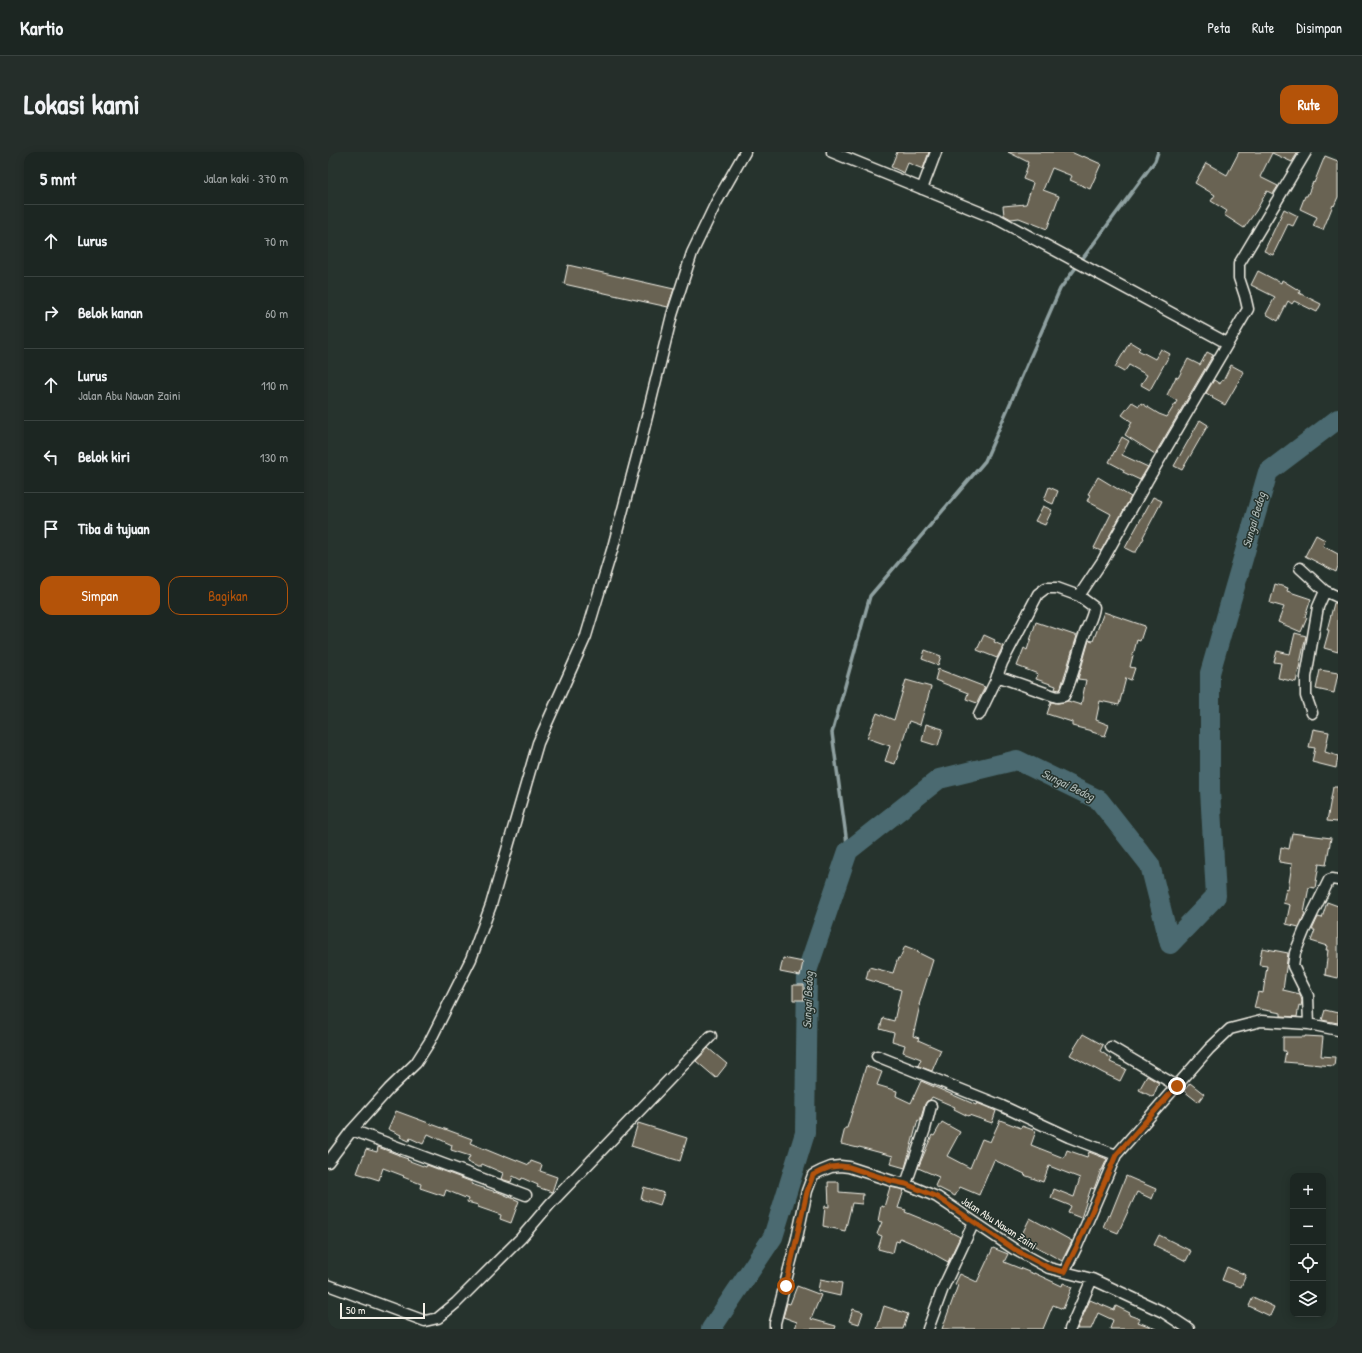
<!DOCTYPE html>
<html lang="id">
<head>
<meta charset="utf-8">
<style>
	body { margin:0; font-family:"Patrick Hand",sans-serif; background:#252e2a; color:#f1f3f6 }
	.controls { position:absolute; right:12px; bottom:12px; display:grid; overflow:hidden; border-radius:8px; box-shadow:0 2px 10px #0003 }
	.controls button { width:36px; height:36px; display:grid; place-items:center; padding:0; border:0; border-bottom:1px solid #3a4340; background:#1c2622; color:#f1f3f6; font:20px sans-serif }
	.scale { position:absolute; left:12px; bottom:10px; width:85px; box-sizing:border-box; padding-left:4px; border:2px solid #f4f1e8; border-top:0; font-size:11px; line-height:14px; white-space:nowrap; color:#f4f1e8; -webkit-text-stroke:3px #26332d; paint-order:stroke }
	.stop { position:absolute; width:12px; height:12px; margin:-9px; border:3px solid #b45309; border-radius:50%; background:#fff }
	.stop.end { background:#b45309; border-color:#fff; box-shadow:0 1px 4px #0008 }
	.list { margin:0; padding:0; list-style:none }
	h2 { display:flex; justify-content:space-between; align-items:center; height:52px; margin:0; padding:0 16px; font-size:17px }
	h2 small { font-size:13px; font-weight:400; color:#a0a5a5 }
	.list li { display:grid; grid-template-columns:26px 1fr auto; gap:12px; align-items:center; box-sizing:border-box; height:72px; padding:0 16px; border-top:1px solid #3a4340 }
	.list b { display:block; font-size:15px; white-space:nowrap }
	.list p { margin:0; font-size:13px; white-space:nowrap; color:#a0a5a5 }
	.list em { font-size:13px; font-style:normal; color:#a0a5a5 }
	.actions { display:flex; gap:8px; padding:12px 16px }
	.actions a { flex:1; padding:9px 0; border:1px solid #b45309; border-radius:12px; text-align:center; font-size:14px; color:#b45309 }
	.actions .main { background:#b45309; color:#fff }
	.icon { flex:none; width:22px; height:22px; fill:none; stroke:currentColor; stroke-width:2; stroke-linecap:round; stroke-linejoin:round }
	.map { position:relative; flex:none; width:1010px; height:1177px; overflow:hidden; border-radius:12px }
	header { display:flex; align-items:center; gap:24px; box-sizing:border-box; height:56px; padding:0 20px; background:#1c2622; border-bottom:1px solid #3a4340 }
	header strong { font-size:19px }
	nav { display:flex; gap:22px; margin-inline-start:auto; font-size:14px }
	.intro { display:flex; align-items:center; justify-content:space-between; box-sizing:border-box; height:96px; padding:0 24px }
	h1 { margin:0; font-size:28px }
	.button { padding:10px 18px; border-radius:12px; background:#b45309; color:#fff; font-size:14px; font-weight:700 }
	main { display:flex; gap:24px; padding:0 24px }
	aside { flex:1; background:#1c2622; border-radius:12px; box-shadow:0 2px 10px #0003 }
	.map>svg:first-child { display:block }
</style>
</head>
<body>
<header>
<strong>Kartio</strong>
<nav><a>Peta</a><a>Rute</a><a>Disimpan</a></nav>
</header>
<div class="intro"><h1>Lokasi kami</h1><a class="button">Rute</a></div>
<main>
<aside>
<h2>5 mnt<small>Jalan kaki · 370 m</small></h2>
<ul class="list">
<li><svg class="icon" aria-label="ahead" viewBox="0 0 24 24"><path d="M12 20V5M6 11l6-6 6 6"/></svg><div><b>Lurus</b></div><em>70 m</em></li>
<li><svg class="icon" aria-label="right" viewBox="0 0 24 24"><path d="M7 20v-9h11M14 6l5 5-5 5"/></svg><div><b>Belok kanan</b></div><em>60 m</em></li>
<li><svg class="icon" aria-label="ahead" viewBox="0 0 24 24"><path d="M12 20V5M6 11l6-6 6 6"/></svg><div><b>Lurus</b><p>Jalan Abu Nawan Zaini</p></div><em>110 m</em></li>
<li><svg class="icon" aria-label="left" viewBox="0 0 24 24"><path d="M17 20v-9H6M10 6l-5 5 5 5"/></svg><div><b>Belok kiri</b></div><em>130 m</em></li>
<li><svg class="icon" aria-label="arrive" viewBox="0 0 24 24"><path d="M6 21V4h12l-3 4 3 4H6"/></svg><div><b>Tiba di tujuan</b></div></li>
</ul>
<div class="actions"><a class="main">Simpan</a><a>Bagikan</a></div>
</aside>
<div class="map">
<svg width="1010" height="1177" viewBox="0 0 1010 1177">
	<rect width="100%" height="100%" fill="#26332d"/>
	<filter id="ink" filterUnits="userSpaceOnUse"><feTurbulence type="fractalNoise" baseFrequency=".025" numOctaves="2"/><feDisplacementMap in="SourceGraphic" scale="8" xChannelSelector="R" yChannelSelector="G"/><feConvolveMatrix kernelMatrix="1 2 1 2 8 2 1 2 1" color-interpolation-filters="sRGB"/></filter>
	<g filter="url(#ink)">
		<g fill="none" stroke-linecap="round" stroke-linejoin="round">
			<path stroke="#8fa1a1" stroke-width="3.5" d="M520,699L504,581L542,444L657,309L732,137L827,9L830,0"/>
			<path stroke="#4b6b71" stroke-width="20" d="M383,1177L445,1085L477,981L479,819L520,699L611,627L689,608L771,648L822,713L842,792L888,744L882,638V521L940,320L1010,267"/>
		</g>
		<path fill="#696452" stroke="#f4f1e8" d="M569,0H601L595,17L580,11L576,21L563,15Z
			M680,0H743L754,5L755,4L773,12L762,37L742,28L744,24L724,16L715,38L731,44L719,77L691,66L683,67L676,63L675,54L698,52L705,31L695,27L700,13H699L700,10Z
			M911,0H970L964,10L944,1L932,25L950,34L945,42L939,39L928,59L916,76L896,63L899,59L883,49L887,43L867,31L878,11L899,23Z
			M997,4L1010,9V45L1006,54L1005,53L995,78L985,74L989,65L972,57L977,44H979L985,30L986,31Z
			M956,57L970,64L965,74L960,72L945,103L936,99Z
			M240,113L346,137L340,155L236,132Z
			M930,119L953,131L954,128L972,139L971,141L993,152L989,160L966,149L964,152L960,149L950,169L938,162L947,145L923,133Z
			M802,190L812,196L810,198L827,207L833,197L842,202L822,238L813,233L819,223L801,213L796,220L787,215Z
			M879,200L885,203L827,302L797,283L804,270L794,263L804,250L811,254L813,251L831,262L839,265L849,249L839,243L848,225L850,226L860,207L872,213Z
			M903,213L916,220L897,253L884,246L885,245L878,241L886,228L892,232L894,228L895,229Z
			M872,268L880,273L854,318L846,314Z
			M794,285L801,289L794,303L820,315L812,328L795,320L796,318L781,310Z
			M770,325L803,345L773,399L766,396L783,362L759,349L762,343L760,342Z
			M721,335L730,339L725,352L716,348Z
			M825,345L834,349L815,385L816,386L808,400H805L797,396Z
			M715,354L724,358L717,373L707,369Z
			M988,383L997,388L995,394L1010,402V414L1008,420L977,404Z
			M947,432L960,436L959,439L983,447L977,465L979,466L973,480L950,470L956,455L942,451Z
			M1006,451H1010V500L996,496L1001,478H999Z
			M776,460L817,474L812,489L809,488L802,515L807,516L803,528L798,526L791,553L772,549L768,568L781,573L777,584L764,580V579L744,574V570L719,562L723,550L730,551L740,549L753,553L758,528L750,527L761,488L765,489Z
			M708,470L749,484L732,538L727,537L728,534L708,527L710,522L689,514L696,496L699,498Z
			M967,481L978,484L968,530L950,526L953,511L946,510L949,499L962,502Z
			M656,483L667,488L666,490L675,494L669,506L649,498Z
			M597,498L613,504L610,513L594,507Z
			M610,517L657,535L649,551L638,547L640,541L607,528Z
			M992,518L1010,521L1006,541L988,537Z
			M578,528L603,535L592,573L581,569L567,612L557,609L562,594L539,586L549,561L566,568Z
			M598,572L615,577L610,594L594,589Z
			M985,577L1001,580L997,600L1010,604L1008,616L984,610L987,596L981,595Z
			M1005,635H1010V663L1009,670L999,669Z
			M964,681L1003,686L998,713L991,712L987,736L981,735L976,761H977L971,775L958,772L962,753L955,751L958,737L960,738L964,712L951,710L953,695L961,697Z
			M999,750L1010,754V826L997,823L1000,798H998L999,794L983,789L987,778H984L990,765L994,766Z
			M577,794L590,799L589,800L605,808L591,853H592L585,884L591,886L590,888L613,898L604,919L590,914L593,907L575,900L577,893L564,889L566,881L552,877L555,866L566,869L573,838L538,827L541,815L565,821L570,806H572Z
			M934,796L960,801L955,838L972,842L974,849L973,854L971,853L969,865L953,864V861L926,856L930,840L935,841L939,814L931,813Z
			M455,806L475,810L472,824L452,820Z
			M465,833H476V848H465Z
			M997,858L1010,861V871L994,868Z
			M755,882L775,893L772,899L784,907L782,910L798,917L792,929L775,921L742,903Z
			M977,884L995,885L993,904L1007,905L1006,914L956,910L958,899H955V885H977Z
			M380,896L399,912L388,926L368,909Z
			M538,914L554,920L549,933L569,939L568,944L583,951L593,929L648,953L649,951L668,959L664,971L641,963L640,964L626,957L627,955L604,945L602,948L599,949L597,952L592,969L590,968L577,1016L563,1012L565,1004L531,995L530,996L513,992L517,976H519Z
			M819,924L831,931L825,945L811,938Z
			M862,931L876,942L870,950L856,939Z
			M68,959L144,987L142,991L176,1005V1003L201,1013L203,1009L214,1013L212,1019L229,1025L224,1040L209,1035L210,1033L194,1026L193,1028L185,1024L183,1030L173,1027L175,1021L154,1012L153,1015H150L139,1010L142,1004L123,998L124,993L100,982L95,992L82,986L81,989L72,985L73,983L60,977Z
			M672,968L693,976L694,974L708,979L703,993L736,1006L739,998L759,1005L761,1000L779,1007L774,1018H773L766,1037L763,1036L753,1066L740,1061L743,1054L723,1046L726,1037L746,1045L752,1026L721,1014L715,1030L696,1023L697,1022L666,1008L651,1043L632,1035L627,1044L607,1034L611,1025L590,1016L604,983L606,984L614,970L632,980L619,1004L642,1016L654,987L662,990Z
			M310,971L359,986L352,1009L303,994Z
			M50,995L71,1003V1004L80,1007L79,1008L98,1015L99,1013L144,1030L143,1032L168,1040V1039L191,1049L183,1071L172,1067L173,1063L150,1055V1053L139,1050L140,1047L118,1038L116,1044L92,1036L93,1032L75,1025L76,1024L55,1016L51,1028L29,1021L38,997L49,1000Z
			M798,1024L828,1037L824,1047L809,1040L790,1081L775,1075L780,1063L782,1064Z
			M500,1030H511V1040L535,1042L534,1052L524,1051L517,1079L495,1074L497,1054L501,1055Z
			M316,1035L336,1041L332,1053L313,1047Z
			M562,1035L576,1038L570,1056L578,1058L577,1060L611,1074L632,1085L620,1110L595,1096L572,1086L571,1090L568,1089L565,1101L550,1097L554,1084L549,1082L554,1070L550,1069L553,1054L556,1055Z
			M702,1066L744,1089L734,1109L705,1093L704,1094L691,1088Z
			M831,1083L863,1099L858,1109L826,1093Z
			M665,1096L680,1102L676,1110L706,1122V1121L734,1134L735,1131L744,1135L735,1157L725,1153L715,1177H614L630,1133L627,1132L632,1122L649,1130Z
			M899,1115L918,1123L913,1135L894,1128Z
			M492,1127L514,1131L512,1144L490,1139Z
			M469,1134L493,1143L483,1167L508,1174L507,1177H467L469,1170L455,1165L459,1151L462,1152Z
			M925,1145L946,1155L942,1164L921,1154Z
			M762,1148L786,1158L788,1154L802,1161L801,1163L812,1167L810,1170L828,1177H782L785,1168L770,1161L763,1177H749Z
			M556,1154L580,1162L575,1177H549Z
			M525,1157L535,1160L531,1172L521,1169Z"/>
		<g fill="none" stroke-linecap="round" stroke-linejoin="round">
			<g stroke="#f4f1e8" stroke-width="13">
				<path id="minor" d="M504,0L671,68L899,191
					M594,37L608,0
					M972,416L997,439L1010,445
					M669,524L729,545L736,544C746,524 749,502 757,481C760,472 765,465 766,455L751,444
					M984,561L978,544V525L990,455L997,439
					M651,563L667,530L674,511L710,442L718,436H729L751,444L775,408L819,329L920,157L917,144L911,126V112L978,0
					M981,872L980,844L965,814L967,801L976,779L1001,728L1004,727L1010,728
					M783,895L849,934
					M549,904L674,954L741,985L788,1003
					M24,978L198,1043
					M0,1010L24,978L61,937L88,911L102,889L143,807L163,753L210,591L258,484L270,444L285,395L312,293L344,163L364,101L388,51L417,0
					M578,1032L597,977L603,954
					M736,1120L749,1094L788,1003L881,897L902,877L933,869L981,872L1010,878
					M0,1133L97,1169L110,1166L128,1151L193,1086L222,1052L383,884
					M447,1177V1171L469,1086L479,1039L485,1023L493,1019L503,1015L512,1014L521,1015L564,1029L578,1032L609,1045L686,1097L721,1116L764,1127L835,1160L861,1177
					M600,1177L615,1136L646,1070
					M742,1177L764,1127"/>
			</g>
			<use href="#minor" stroke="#26332d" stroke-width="10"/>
		</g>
	</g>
	<g fill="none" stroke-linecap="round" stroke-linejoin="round" filter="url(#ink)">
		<path stroke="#b45309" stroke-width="5" d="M458,1134L479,1040L485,1023L493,1019L503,1015L512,1014L521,1015L564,1029L578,1032L609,1045L686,1097L721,1116L736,1120L749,1094L788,1003L849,934"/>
	</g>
	<g text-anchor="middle" stroke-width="3" stroke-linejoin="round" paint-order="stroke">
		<g font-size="11" fill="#f4f1e8" stroke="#26332d">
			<text transform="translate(671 1071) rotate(33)" y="4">Jalan Abu Nawan Zaini</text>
		</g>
		<g font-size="12" font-style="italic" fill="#b0bbb8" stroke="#26332d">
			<text transform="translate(926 368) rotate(-74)" y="4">Sungai Bedog</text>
			<text transform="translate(740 633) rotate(26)" y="4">Sungai Bedog</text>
			<text transform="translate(480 848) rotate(-88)" y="4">Sungai Bedog</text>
		</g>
	</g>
</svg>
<div class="controls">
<button>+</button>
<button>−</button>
<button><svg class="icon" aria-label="locate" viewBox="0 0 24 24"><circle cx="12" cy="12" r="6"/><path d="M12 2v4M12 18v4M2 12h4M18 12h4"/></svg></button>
<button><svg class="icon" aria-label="layers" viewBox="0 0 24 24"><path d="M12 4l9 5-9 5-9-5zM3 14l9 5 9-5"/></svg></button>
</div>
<div class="scale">50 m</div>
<div class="stop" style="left:458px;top:1134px"></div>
<div class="stop end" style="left:849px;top:934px"></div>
</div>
</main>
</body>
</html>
